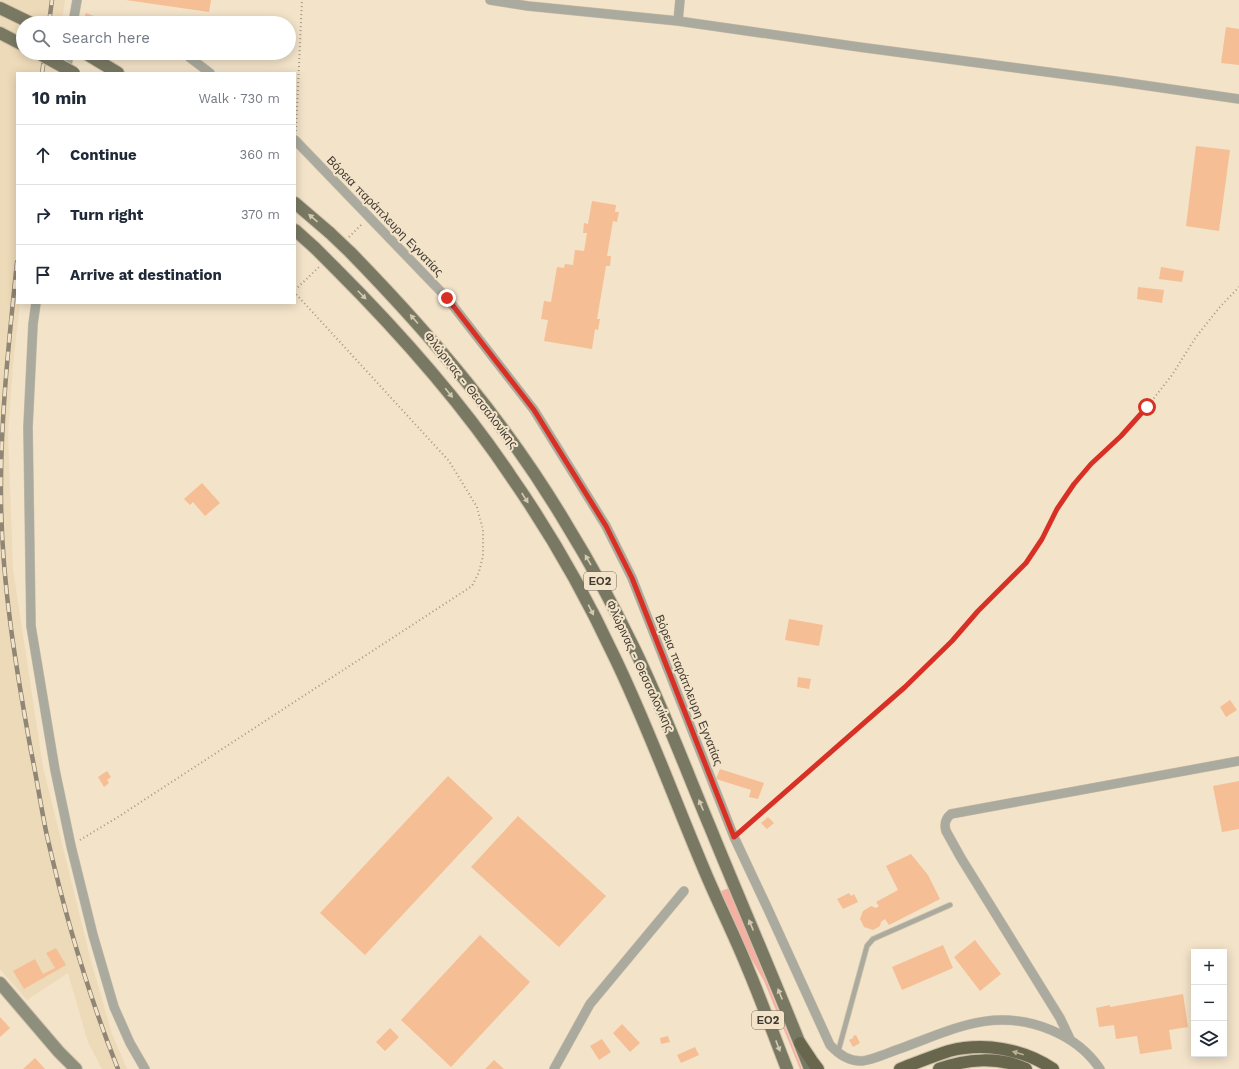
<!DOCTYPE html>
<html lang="en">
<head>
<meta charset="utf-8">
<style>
	body { margin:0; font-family:"Work Sans",sans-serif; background:#f6f6f7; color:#1f2937 }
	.controls { position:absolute; right:12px; bottom:12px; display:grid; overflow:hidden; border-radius:0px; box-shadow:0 2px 10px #0003 }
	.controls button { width:36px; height:36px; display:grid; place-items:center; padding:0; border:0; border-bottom:1px solid #e0e1e3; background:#fff; color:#1f2937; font:20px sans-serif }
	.stop { position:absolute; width:12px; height:12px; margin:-9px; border:3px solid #d93025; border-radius:50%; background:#fff }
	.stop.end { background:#d93025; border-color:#fff; box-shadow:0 1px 4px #0008 }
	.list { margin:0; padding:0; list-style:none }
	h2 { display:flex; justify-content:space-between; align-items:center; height:52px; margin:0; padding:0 16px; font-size:17px }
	h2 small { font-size:13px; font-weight:400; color:#747a83 }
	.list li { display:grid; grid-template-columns:26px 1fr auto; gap:12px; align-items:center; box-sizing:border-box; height:60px; padding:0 16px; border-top:1px solid #e0e1e3 }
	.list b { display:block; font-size:15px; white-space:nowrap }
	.list em { font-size:13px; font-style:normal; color:#747a83 }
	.icon { flex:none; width:22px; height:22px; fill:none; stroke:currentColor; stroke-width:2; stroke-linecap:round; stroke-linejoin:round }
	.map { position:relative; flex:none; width:1239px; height:1069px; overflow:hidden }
	.search { position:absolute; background:#fff; box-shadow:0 2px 10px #0003; left:16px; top:16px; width:280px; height:44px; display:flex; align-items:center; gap:10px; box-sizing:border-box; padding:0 14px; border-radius:22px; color:#747a83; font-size:15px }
	.panel { position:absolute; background:#fff; box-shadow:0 2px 10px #0003; left:16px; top:72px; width:280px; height:232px; border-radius:0px }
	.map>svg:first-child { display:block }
</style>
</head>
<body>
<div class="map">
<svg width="1239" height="1069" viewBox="0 0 1239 1069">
	<rect width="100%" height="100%" fill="#f2e3c9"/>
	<path fill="#eddab9" d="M0,0H65L62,23H23V53H58L55,73H17V303H20L13,364L8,434L13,569L43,767L91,961L112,1034L127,1069H102L88,1042L68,973L27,1000L0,969Z"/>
	<path fill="#f5b0a1" d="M729,888L802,1069H800L764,981L737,934L721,891Z"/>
	<path fill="#f6be95" d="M126,0H211L209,12Z
		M86,13L104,20L103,23H90L83,21Z
		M1226,27L1239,29V65L1221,63Z
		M1196,146L1230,150L1219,231L1186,226Z
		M592,201L616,205L615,212H619L617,222L613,221L607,256H611L610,266H606L597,319H600L598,330L595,329L592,349L544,341L548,320L541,319L544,301L551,302L557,267L564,268L565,264L573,265L575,250L584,251L587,233H583L584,223L588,224Z
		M1161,267L1184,271L1182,282L1159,279Z
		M1138,287L1164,290L1162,303L1137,299Z
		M202,483L220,503L205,516L193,502L190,505L184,499Z
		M789,619L823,625L819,646L785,640Z
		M798,677L811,679L809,689L797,687Z
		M1230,700L1237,710L1226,717L1220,707Z
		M720,769L764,783L758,799L749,797L751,790L716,779Z
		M107,771L111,777L107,780L109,783L104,787L98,777Z
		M448,776L493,818L365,955L320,913Z
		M1239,781V829L1222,832L1213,786Z
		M518,816L606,896L559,947L471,867Z
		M768,817L774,823L767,829L761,823Z
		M911,854L928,875L940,899L889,925L885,919L881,922L880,926L873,930L864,927L860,919L863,911L871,906L876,908L879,906L876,902L898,890L886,866Z
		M849,893L851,896L854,894L858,902L843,909L837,899Z
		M480,935L530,982L451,1067L401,1020Z
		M975,940L1001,974L980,991L954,957Z
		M943,945L953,968L902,990L892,967Z
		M56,948L66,965L24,989L13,971L35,959L43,974L55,968L46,953Z
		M1183,994L1188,1027L1169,1030L1172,1049L1140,1054L1137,1036L1116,1039L1114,1025L1099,1027L1096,1008L1110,1005V1007Z
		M0,1017L10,1028L0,1037Z
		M622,1024L640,1043L630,1052L613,1033Z
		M390,1028L399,1037L385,1051L376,1042Z
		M856,1035L860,1043L853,1047L849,1040L853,1038V1036Z
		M668,1036L670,1042L661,1044L660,1038Z
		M602,1039L611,1052L599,1060L590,1046Z
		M695,1047L699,1055L681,1063L677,1055Z
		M35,1058L45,1069H23Z
		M494,1060L504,1069H485Z"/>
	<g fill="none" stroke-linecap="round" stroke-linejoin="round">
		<g stroke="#cec1aa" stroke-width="6">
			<path id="lane" d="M838,1052L867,946L873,939L950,905"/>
		</g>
		<g stroke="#cec1aa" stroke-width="10">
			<path id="street" d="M490,0L528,6L678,21L859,47L1115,81L1239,99
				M678,21L680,0
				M73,23L77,0
				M189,57L210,73
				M66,73L69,53
				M295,140L447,298L534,410L606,526L632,578L734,837L766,905L830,1045C839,1055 848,1061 861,1061C870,1061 890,1052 899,1049C952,1030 994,1006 1051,1030C1070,1038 1088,1051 1100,1069
				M36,303L33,324L28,427L31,626L55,770L71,846L93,935L114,1007L130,1043L145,1069
				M1070,1039L1060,1018L961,858L946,831C944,824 945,819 951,814L1239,761
				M554,1069L590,1004L684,891"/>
		</g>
		<g stroke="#cec1aa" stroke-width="14">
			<path id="secondary" d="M0,983L59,1052L76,1069"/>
		</g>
		<g stroke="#cec1aa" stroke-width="14">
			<path id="primary" d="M0,8L31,23
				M0,33L23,45
				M85,53L118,73
				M295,203L330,233
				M295,230L315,248
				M350,252C432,336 508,425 568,527C592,566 614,607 634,648C662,706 685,767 710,827C743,908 778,988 810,1069
				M335,268C400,333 461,401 512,478C551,534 585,594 614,656C647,724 673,796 703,867C717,901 734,934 748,969C762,1002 774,1036 787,1069"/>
		</g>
		<g stroke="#cec1aa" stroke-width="14">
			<path id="highway" d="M800,1043L812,1061L818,1069
				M900,1069C916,1063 933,1056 949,1051C984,1042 1024,1049 1053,1069
				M939,1069C966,1059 999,1056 1026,1069"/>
		</g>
		<path stroke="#a49986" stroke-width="2" stroke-dasharray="1 3" stroke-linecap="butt" d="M296,131L302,0
			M349,237L363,223
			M295,290L319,267
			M742,830L905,687L952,641L978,611L1026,563L1042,539L1057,509L1074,484L1091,464L1121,436L1147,407L1172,375L1196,337L1219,308L1239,287
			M80,840L118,817L472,586L479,572L483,556V530L477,507L449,461L295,293"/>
		<use href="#lane" stroke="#abaa9e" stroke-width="4.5"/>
		<use href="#street" stroke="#abaa9e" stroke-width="9"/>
		<use href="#secondary" stroke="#8e8e7c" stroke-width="12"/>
		<use href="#primary" stroke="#797963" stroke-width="12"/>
		<use href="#highway" stroke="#68674e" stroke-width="12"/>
		<g stroke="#908675" stroke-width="4.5">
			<path id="rail" d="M49,23L52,0
				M42,73L45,53
				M17,262C9,341 0,421 1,501C2,585 16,668 31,751C37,779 41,808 47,836C65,915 88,994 118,1069"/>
		</g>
		<use href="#rail" stroke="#f2e3c9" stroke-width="3" stroke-dasharray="9" stroke-linecap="butt"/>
		<g stroke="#cec1aa" stroke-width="14" stroke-linecap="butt">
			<path id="primary-bridge" d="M38,53L74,73
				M330,233L350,252
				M315,248L335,268"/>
		</g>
		<use href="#primary-bridge" stroke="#797963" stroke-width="12"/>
	</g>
	<defs><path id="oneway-solid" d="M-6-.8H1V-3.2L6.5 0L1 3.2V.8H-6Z"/></defs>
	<g fill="#d4c8b0">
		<use href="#oneway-solid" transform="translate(313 218) rotate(-139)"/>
		<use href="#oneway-solid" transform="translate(362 295) rotate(45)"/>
		<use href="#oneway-solid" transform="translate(414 319) rotate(-131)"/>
		<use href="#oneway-solid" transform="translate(449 393) rotate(51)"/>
		<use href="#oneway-solid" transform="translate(525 498) rotate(57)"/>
		<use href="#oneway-solid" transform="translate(588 560) rotate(-120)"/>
		<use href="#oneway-solid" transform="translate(591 610) rotate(63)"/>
		<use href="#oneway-solid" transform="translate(701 805) rotate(-113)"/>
		<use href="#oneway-solid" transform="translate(751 925) rotate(-113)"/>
		<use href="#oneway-solid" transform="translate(780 994) rotate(-112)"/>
		<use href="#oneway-solid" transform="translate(778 1046) rotate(69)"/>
	</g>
	<use fill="#bbb198" href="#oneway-solid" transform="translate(1018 1053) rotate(-164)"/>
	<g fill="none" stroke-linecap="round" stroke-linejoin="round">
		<path stroke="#d93025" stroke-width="5" d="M447,298L534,410L606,526L632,578L734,837L905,687L952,641L978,611L1026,563L1042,539L1057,509L1074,484L1091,464L1121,436L1147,407"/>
	</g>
	<g text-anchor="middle" stroke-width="4" stroke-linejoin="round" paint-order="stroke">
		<g fill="#f2e3c9" stroke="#756d5e" stroke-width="1">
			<rect x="584" y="572" width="32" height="18" rx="3"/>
			<rect x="752" y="1011" width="32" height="18" rx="3"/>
		</g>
		<g font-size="11" font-weight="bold" fill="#403a30">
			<text x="600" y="585">ΕΟ2</text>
			<text x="768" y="1024">ΕΟ2</text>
		</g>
		<g font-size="12" fill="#403a30" stroke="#f2e3c9">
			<text transform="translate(385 216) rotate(46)" y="4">Βόρεια παράπλευρη Εγνατίας</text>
			<text transform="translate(471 390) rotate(52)" y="4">Φλώρινας - Θεσσαλονίκης</text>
			<text transform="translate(640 666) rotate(65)" y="4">Φλώρινας - Θεσσαλονίκης</text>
			<text transform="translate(689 690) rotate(68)" y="4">Βόρεια παράπλευρη Εγνατίας</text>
		</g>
	</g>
</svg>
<div class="controls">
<button>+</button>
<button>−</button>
<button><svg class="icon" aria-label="layers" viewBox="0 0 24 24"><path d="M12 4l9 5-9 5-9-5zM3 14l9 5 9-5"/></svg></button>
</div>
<div class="stop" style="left:1147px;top:407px"></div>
<div class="stop end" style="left:447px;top:298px"></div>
<div class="search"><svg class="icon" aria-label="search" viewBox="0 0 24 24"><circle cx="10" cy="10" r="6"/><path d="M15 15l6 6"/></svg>Search here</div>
<section class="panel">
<h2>10 min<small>Walk · 730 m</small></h2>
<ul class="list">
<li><svg class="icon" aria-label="ahead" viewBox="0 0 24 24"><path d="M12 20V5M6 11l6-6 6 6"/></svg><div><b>Continue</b></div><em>360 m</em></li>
<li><svg class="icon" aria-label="right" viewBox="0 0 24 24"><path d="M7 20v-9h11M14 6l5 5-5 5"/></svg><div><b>Turn right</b></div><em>370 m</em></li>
<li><svg class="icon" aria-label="arrive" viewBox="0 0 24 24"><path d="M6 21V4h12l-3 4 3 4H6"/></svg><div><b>Arrive at destination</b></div></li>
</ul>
</section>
</div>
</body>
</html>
